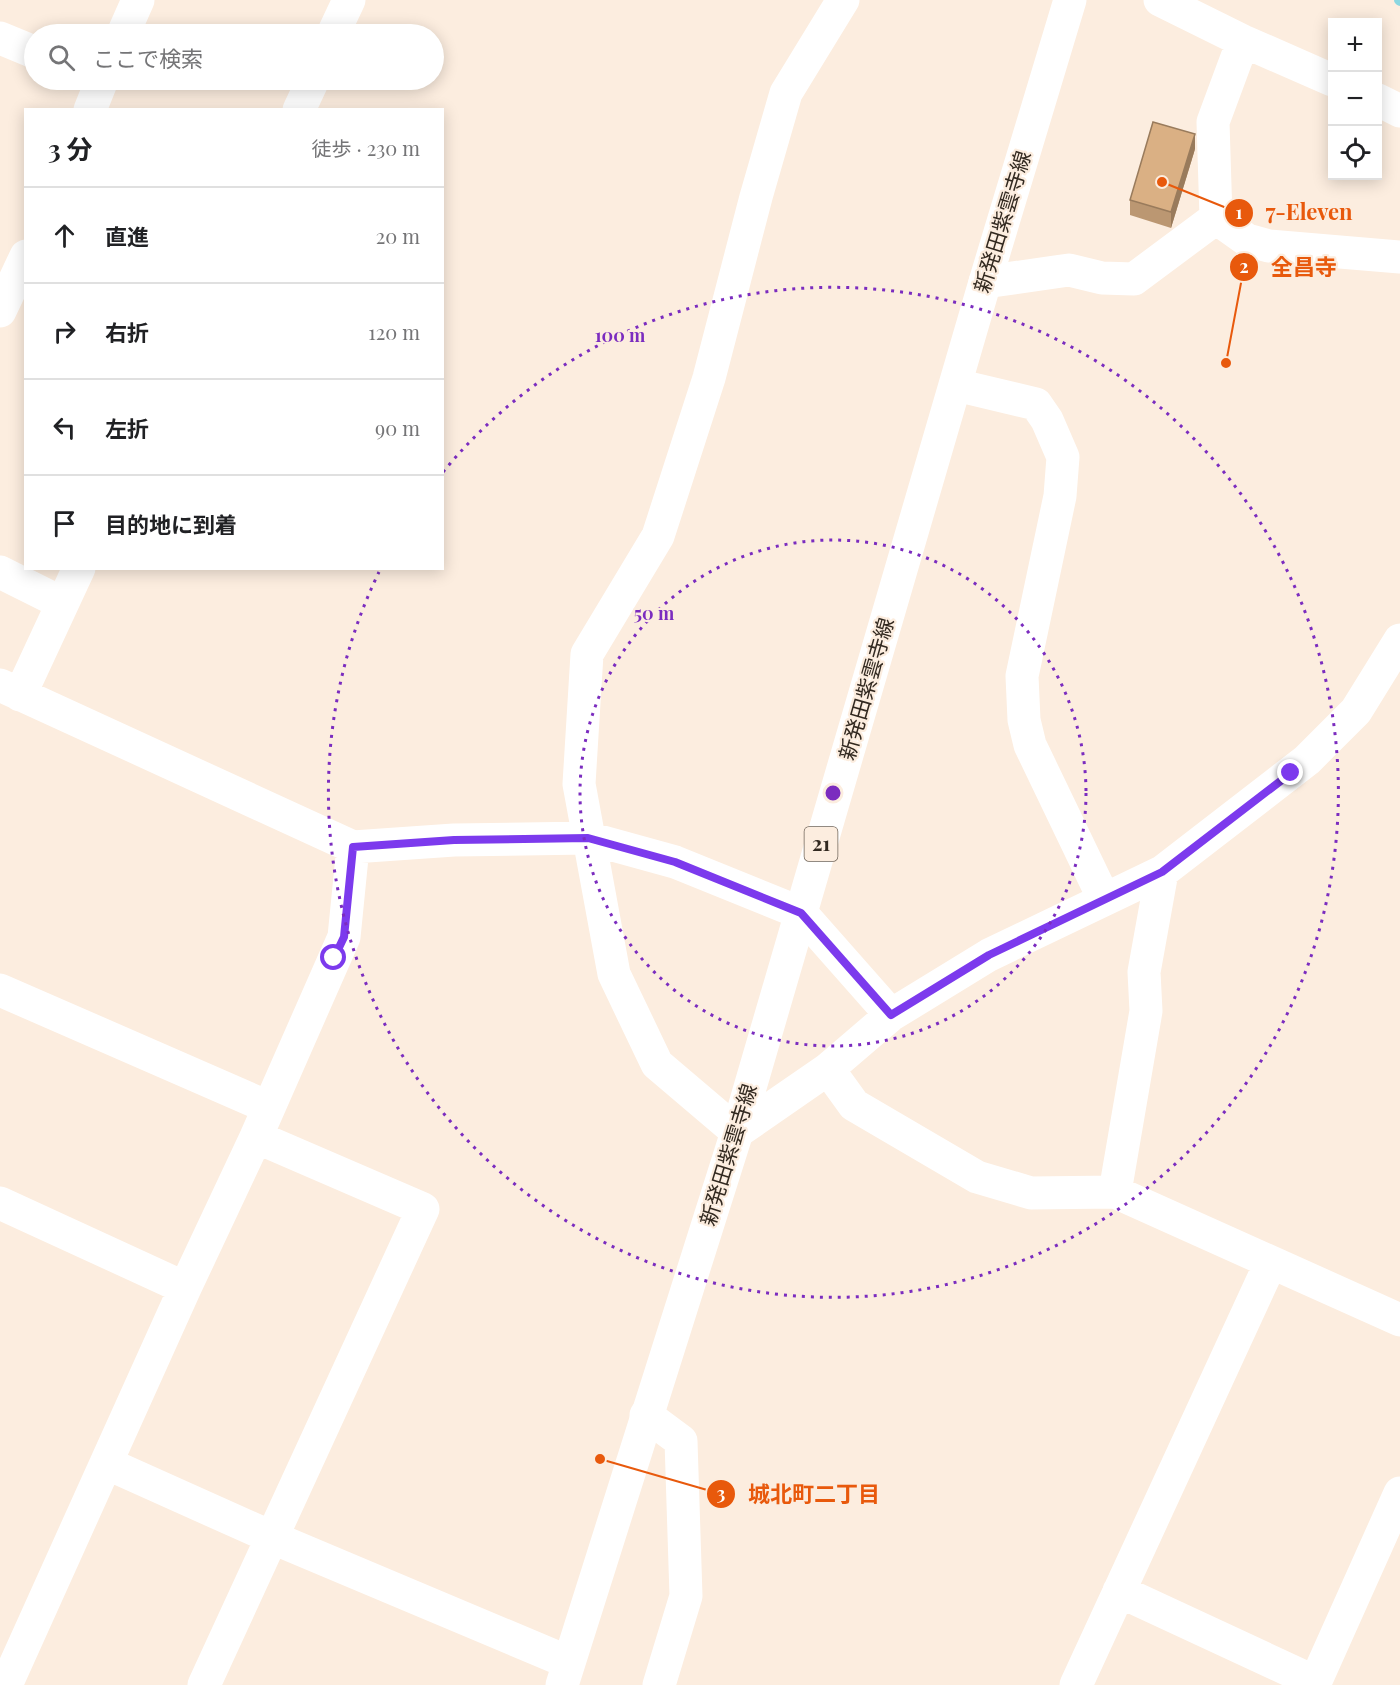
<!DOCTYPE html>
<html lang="ja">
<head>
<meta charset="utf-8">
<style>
	body { margin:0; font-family:"Playfair Display","Noto Sans JP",serif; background:#f6f6f6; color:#202124 }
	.controls { position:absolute; right:18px; top:18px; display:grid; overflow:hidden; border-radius:0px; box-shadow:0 3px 15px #0003 }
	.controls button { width:54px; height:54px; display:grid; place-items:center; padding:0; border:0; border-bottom:2px solid #e0e0e0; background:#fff; color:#202124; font:30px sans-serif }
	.stop { position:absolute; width:18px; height:18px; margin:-14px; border:4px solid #7c3aed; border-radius:50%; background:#fff }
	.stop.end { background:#7c3aed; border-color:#fff; box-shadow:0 2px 6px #0008 }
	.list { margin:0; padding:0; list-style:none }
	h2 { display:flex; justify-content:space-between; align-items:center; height:78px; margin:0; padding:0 24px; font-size:26px }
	h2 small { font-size:20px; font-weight:400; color:#757577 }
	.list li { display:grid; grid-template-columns:39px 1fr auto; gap:18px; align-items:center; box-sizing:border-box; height:96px; padding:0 24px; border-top:2px solid #e0e0e0 }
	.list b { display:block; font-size:22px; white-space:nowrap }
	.list em { font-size:20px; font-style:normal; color:#757577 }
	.icon { flex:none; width:33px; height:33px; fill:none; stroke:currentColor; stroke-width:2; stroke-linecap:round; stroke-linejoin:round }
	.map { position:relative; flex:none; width:1400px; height:1685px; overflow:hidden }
	.search { position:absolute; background:#fff; box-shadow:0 3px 15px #0003; left:24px; top:24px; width:420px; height:66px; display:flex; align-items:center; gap:15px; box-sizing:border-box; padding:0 21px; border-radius:33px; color:#757577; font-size:22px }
	.panel { position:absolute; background:#fff; box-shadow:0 3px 15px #0003; left:24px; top:108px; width:420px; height:462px; border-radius:0px }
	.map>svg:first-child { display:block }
</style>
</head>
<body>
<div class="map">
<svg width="1400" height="1685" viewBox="0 0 1400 1685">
	<rect width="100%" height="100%" fill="#fceddf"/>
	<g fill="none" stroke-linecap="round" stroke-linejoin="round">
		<path stroke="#8bd7e1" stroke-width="10" d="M1399,0L1400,1"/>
		<path stroke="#fff" stroke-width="33" d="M843,0L786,93L756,197L709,378L658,536L587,654L579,784L614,974L657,1064L737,1132L828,1069L891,1015L989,955L1162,872L1307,760L1356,711L1400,640
			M1160,0L1243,41L1332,80
			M123,34L138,0
			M333,34L349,0
			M0,38L34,52
			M1243,41L1213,122L1216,218L1247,240L1269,246L1400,257
			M1378,100L1400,111
			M90,110L102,80
			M299,110L313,80
			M985,282L1069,270L1102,278L1134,279L1216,218
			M0,311L26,256
			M956,385L1036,404L1047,420L1063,457L1060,496L1022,676L1024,720L1030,745L1104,899
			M0,572L62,603
			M0,685L353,847L454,840L588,838L675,862L801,913L891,1015
			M20,695L79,568
			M0,990L268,1107
			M828,1069L854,1105L977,1177L1031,1193L1115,1192L1400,1320
			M1115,1192L1146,1011L1144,972L1162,872
			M0,1203L185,1288
			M646,1415L681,1441L686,1596L659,1685
			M106,1463L271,1537L568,1662
			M1119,1591L1315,1682
			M6,1685L185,1288L256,1137L344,937L353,847
			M204,1685L423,1209L256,1137
			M1076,1685L1271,1262
			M1314,1685L1400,1493"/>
		<path stroke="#fff" stroke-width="33" d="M562,1685L737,1132L985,282L1070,0"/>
	</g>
	<path fill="#bb9772" d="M1195,149L1171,228L1130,215V200Z"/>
	<path fill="#997b5c" d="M1195,134V149L1171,228V212Z"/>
	<path fill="#dab084" stroke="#997b5c" stroke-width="1.5" d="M1153,122L1195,134L1171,212L1130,200Z"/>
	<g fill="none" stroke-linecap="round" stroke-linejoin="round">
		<path stroke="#7c3aed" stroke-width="8" d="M334,958L344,937L353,847L454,840L588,838L675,862L801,913L891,1015L989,955L1162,872L1291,773"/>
	</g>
	<g fill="none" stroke="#7b2cbf" stroke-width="3" stroke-dasharray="3 6">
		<circle cx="833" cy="793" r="253"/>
		<path d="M443 472A505 505 0 1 1 379 572"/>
	</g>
	<g text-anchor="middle" stroke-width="4.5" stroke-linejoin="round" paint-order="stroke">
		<rect fill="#fceddf" stroke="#6f6459" stroke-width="1.5" x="804.5" y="827" width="33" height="34" rx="4.5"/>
		<g font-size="20" font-weight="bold" fill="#322920">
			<text x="821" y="851">21</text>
		</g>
		<g font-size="21" fill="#322920" stroke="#fceddf">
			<text transform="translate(1003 222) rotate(-73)" y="7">新発田紫雲寺線</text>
			<text transform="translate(867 689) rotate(-74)" y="7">新発田紫雲寺線</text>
			<text transform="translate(729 1155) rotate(-73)" y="7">新発田紫雲寺線</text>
		</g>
	</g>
	<circle cx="833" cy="793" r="9" fill="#7b2cbf" stroke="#fceddf" stroke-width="3"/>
	<g font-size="18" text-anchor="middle" font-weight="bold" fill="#7b2cbf" stroke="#fceddf" stroke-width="4.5" stroke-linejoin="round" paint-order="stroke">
		<text x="620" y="342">100 m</text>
		<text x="654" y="620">50 m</text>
	</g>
	<path fill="none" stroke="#e8590c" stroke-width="2" d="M1162 182L1239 213M1226 363L1244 267M600 1459L721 1494"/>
	<g fill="#e8590c" stroke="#fceddf" stroke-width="2">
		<circle cx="1162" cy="182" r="6"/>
		<circle cx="1226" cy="363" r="6"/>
		<circle cx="600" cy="1459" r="6"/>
		<circle cx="1239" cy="213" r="15"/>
		<circle cx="1244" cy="267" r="15"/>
		<circle cx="721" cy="1494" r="15"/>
	</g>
	<g font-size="18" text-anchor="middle" font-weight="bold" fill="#fff">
		<text x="1239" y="219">1</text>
		<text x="1244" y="273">2</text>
		<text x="721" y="1500">3</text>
	</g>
	<g font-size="22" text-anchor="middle" font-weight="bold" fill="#e8590c" stroke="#fceddf" stroke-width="4.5" stroke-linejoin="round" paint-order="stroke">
		<text x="1309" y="220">7-Eleven</text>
		<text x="1304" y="275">全昌寺</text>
		<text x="814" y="1502">城北町二丁目</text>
	</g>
</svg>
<div class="controls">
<button>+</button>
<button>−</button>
<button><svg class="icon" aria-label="locate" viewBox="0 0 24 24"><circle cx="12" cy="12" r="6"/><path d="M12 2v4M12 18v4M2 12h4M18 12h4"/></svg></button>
</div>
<div class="stop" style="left:334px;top:958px"></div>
<div class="stop end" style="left:1291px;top:773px"></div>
<div class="search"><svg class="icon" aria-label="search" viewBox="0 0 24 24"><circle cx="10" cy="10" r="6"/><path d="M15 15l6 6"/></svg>ここで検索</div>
<section class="panel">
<h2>3 分<small>徒歩 · 230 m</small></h2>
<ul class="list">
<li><svg class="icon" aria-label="ahead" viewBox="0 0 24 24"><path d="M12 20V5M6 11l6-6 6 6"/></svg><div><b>直進</b></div><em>20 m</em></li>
<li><svg class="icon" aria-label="right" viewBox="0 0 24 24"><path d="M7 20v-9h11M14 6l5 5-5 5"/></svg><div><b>右折</b></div><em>120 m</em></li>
<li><svg class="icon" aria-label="left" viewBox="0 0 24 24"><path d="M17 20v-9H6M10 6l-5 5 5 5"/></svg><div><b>左折</b></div><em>90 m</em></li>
<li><svg class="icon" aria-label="arrive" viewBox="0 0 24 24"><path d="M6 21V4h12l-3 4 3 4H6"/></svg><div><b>目的地に到着</b></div></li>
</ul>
</section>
</div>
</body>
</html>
